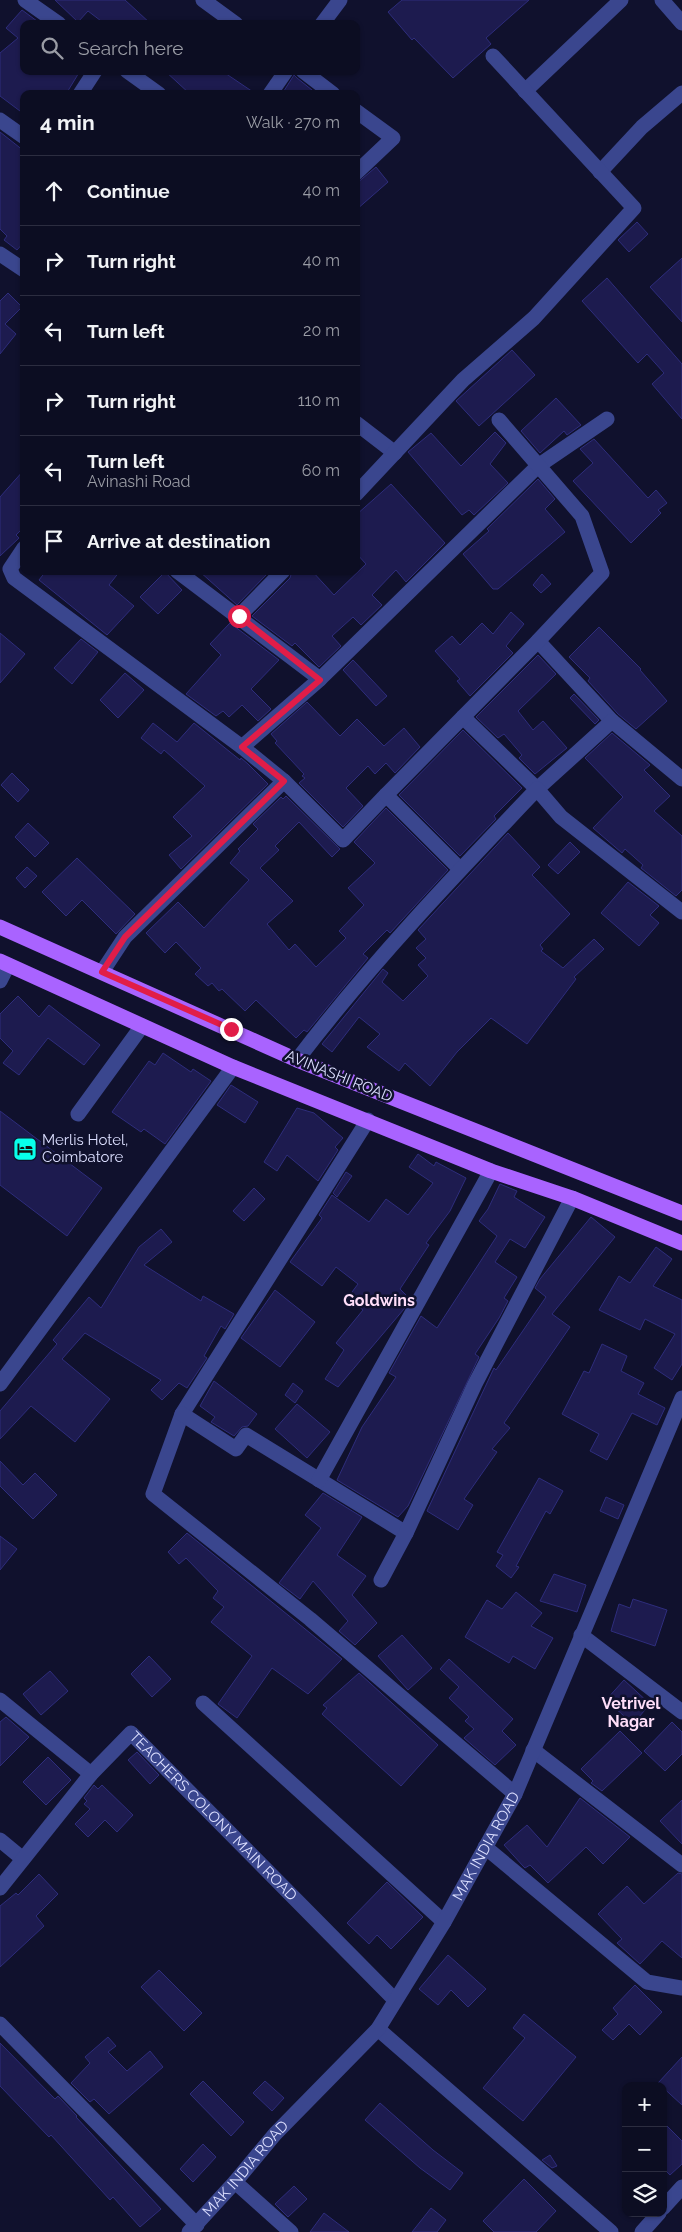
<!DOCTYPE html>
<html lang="en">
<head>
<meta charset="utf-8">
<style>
	body { margin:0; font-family:Raleway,sans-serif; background:#1a1b2f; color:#f1f3f6 }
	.controls { position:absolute; right:15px; bottom:15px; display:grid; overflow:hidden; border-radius:10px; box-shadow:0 1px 4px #0004 }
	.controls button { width:45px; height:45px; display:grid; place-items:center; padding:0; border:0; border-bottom:1px solid #2c2d40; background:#0c0d22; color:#f1f3f6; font:25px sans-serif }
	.stop { position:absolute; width:15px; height:15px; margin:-11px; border:4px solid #e11d48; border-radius:50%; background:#fff }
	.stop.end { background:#e11d48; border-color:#fff; box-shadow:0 1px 5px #0008 }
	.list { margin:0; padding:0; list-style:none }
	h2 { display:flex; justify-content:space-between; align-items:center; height:65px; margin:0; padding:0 20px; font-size:21px }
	h2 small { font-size:16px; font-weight:400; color:#9a9ca5 }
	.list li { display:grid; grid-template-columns:32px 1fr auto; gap:15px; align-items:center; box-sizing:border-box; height:70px; padding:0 20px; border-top:1px solid #2c2d40 }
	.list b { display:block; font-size:19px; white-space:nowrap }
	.list p { margin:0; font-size:16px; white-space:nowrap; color:#9a9ca5 }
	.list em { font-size:16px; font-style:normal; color:#9a9ca5 }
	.icon { flex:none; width:28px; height:28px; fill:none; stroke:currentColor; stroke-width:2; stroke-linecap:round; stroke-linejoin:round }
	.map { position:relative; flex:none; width:682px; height:2232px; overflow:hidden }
	.search { position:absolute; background:#0c0d22; box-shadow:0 1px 4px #0004; left:20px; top:20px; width:340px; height:55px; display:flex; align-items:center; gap:12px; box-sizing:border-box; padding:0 18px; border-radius:10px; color:#9a9ca5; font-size:19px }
	.panel { position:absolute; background:#0c0d22; box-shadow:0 1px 4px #0004; left:20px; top:90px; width:340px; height:485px; border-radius:10px }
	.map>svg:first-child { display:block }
</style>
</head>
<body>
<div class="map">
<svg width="682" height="2232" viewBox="0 0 682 2232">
	<rect width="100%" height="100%" fill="#10112d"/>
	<path fill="#1d1b4f" stroke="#2e2d7c" d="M55,0H125L151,24H105L88,11L78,22Z
		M402,0H529L486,38L491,44L453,78L414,38L412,40L388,12Z
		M22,10L41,24H24V71H80L66,94H24V114L0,96V53L18,38L6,28Z
		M165,71H222L256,94H190Z
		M294,75L297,78L317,94H282Z
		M0,132L24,151V242L17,250L4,240L7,236L0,229Z
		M376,167L388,182L356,210V184Z
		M637,222L648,234L629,252L618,240Z
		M682,258V322L650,287Z
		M607,278L682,364V419L652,384L664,373L647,354L638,363L582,301Z
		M8,293L22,307L5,324L16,334L0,354V301Z
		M512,350L535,375L479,426L456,401Z
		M556,398L581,425L567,435L564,431L540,453L521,431Z
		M495,432L506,443L490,464L508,483L474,515L469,510L462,515L408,452L431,433L461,466Z
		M594,439L648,498L656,490L667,503L658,510L661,513L631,543L573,481L593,463L580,449Z
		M24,470V527L16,535L19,538L0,556V497Z
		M538,479L555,499L545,509L565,532L498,589H493L463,554L489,531L487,529Z
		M391,484L445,543L406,582L396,570L372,595L382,605L361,625L353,617L332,636L341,646L319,667L295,643L292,646L252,616L290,578L292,571H312L334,595L366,564L356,553V515Z
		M46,571H120L109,585L134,606L107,635L39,580Z
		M199,571H265L267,574L237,605Z
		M165,572L182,590L158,614L140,597Z
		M542,574L551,584L541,593L533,585Z
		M511,612L524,624L506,646L513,653L470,696L457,681L460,679L435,651L452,636L460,645L482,623L493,634Z
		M230,623L279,660L251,689L271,709L258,721L242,705L229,717L223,711L216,716L186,694L221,655L210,644Z
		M599,627L641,669L640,670L667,701L636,729L618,714L588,681L590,678L569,657Z
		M0,633L25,654L0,683Z
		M81,639L98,652L72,684L54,668Z
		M538,655L556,674L518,711L533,730L543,721L567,748L535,774L519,758L522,755L504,734L498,738L476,717Z
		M353,660L387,696L376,706L343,670Z
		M125,673L144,690L118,718L100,700Z
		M574,694L599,720L595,724L570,698Z
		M307,702L340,736L357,719L384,746L404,728L420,747L395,773L386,763L375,774L368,766L346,788L363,806L343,827L299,783L305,778L302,776L304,774L275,743L277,741L271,734Z
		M153,723L177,742L194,723L240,760L241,758L248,764L268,784L181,869L169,855L192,836L173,817L205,786L164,750L161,754L141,738Z
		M463,730L522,788L494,816L496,819L460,856L399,795Z
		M612,733L650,765L644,770L670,796L654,811L682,836V890L676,896L641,868L643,865L625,849L622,853L593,828L623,797L585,758Z
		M12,773L29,790L18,802L1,785Z
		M286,796L340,849L332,857L299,822L275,846L279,850L260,868L293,901L267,924L289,950L295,944L316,967L346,938L339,931L364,905L348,888L375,863L354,842L386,808L448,870L390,933L387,930L363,954L368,958L307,1032L304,1030L296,1038L256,1000L245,1011L222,989L219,991L212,983L208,986L195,974L201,968L176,942L165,953L146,933L178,902L204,928L249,880L230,863L240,851L238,849L258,829L253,824L281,797L283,799Z
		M28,823L49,843L35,857L15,837Z
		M508,833L540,867L532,875L570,914L540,945L543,949L541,951L563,968L594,939L604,949L574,977L576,979L527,1044L491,1018L457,1052L430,1086L405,1063L399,1071L367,1047L380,1034L359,1017L332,1052L322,1044L383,969L388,973L382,982L403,1001L428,976L418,965L426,958L416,948L426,939L418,930Z
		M570,842L580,852L558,874L548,865Z
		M77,858L135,914L116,934L82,900L66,916L42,892Z
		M27,867L37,876L25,888L16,878Z
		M628,882L659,906L650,915L659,923L639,946L601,913Z
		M18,996L39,1017L49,1005L100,1045L84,1065L48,1038L19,1075L3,1063L13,1051L0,1038V1014Z
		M163,1053L191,1072L193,1069L211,1081L165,1144L144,1129L141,1132L112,1112L149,1061L155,1065Z
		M231,1085L258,1102L245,1123L217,1105Z
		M297,1108L314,1113L343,1138L335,1147L338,1150L318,1181L287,1155L277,1171L264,1162Z
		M0,1111L102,1188L67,1236L0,1185Z
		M418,1154L434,1166L436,1162L466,1178L450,1211L426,1243L429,1245L400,1289L406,1295L401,1301L406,1305L404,1309L338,1387L325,1379L344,1350L336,1343L363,1310L358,1306L362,1301L352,1292L358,1284L336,1267L322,1286L290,1262L322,1218L319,1215L332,1195L369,1222L386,1199L408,1215L433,1183L409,1167Z
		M346,1172L352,1176L337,1197L333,1193Z
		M500,1184L517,1191L514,1197L545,1217L525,1248L510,1239L495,1262L517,1277L504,1298L508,1301L499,1318L475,1354L479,1357L408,1506L398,1517L337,1480L362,1427L396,1377L389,1373L421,1316L437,1328L497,1236L479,1221L488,1209Z
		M254,1188L265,1199L244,1221L233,1211Z
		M591,1217L615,1237L552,1314L570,1327L504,1423L510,1428L492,1449L497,1452L464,1499L473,1505L458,1530L427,1511L494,1368L496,1370L546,1297L535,1288L540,1279Z
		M161,1229L172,1242L144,1265L201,1301L203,1296L234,1314L225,1329L221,1326L204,1356L207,1358L187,1388L179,1383L162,1400L151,1390L161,1380L85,1333L62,1359L110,1399L75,1442L31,1406L0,1439V1411L57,1344L53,1340L89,1297L101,1308L139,1247Z
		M656,1247L672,1259L653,1286L682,1300V1364L672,1380L654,1368L675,1334L645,1319L640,1330L599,1310L619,1276L630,1283Z
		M275,1290L315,1322L280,1367L241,1338Z
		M602,1344L627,1356L621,1371L644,1383L638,1394L665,1408L657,1425L632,1413L607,1460L590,1451L599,1434L562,1414L584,1371L589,1373Z
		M214,1381L257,1414L248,1426L242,1427L234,1436L211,1422L215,1417L200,1406Z
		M293,1383L303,1391L295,1403L285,1395Z
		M297,1404L330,1432L307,1458L275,1429Z
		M0,1461L23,1485L35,1473L57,1495L33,1519L0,1486Z
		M539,1478L563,1491L550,1514L546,1511L516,1566L519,1567L511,1578L496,1566L503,1555L497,1552Z
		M323,1493L362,1517L337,1555L366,1576L352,1595L377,1623L355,1645L339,1631L348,1621L313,1581L300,1599L279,1583L321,1528L305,1515Z
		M606,1497L624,1505L618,1519L600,1511Z
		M187,1533L342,1659L308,1694L272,1668L237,1718L218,1704L252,1656L211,1622L224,1607L213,1598L218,1591L186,1558L179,1564L168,1552Z
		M0,1536L17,1549L0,1570Z
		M554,1574L586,1585L577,1612L540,1601Z
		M516,1592L542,1613L531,1626L553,1638L535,1669L513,1656L509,1663L465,1637L487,1600L502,1609Z
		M633,1599L667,1610L655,1646L611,1631L619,1604L630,1608Z
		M402,1635L432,1668L408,1690L378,1656Z
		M149,1656L171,1679L152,1697L131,1674Z
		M449,1659L513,1719L502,1731L516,1745L495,1765L464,1738L474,1729L465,1721L469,1717L449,1698L459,1687L440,1669Z
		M50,1671L68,1691L41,1715L23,1694Z
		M359,1673L438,1745L401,1786L322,1714L327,1708L323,1705Z
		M624,1680L650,1704L633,1724L606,1700Z
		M6,1717L29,1737L0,1766V1722Z
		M672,1722L682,1732V1754L665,1771L644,1751Z
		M620,1731L642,1753L602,1791L591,1783L593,1781L581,1769Z
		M137,1752L159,1775L150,1784L128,1760Z
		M48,1757L71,1780L46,1805L23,1782Z
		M94,1785L98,1789L102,1785L133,1815L117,1832L105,1820L88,1837L75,1824L90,1809L84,1804L87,1801L84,1798Z
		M580,1798L630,1837L603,1864L586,1847L548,1883L530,1865L525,1868L523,1866L504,1845L527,1825L547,1847Z
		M682,1800V1844L660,1821Z
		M678,1873L682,1874V1958L662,1941L640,1964L617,1943L622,1939L598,1914L627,1886L644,1904Z
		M39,1874L58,1894L36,1916L44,1926L0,1967V1906L16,1893L18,1895Z
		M387,1882L423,1917L391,1949L377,1935L369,1944L347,1923Z
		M448,1955L486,1989L468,2007L451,1990L438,2005L419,1989Z
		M159,1970L202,2013L184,2031L141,1987Z
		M635,1985L662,2012L640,2035L629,2024L613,2040L602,2030L618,2014L613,2008Z
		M524,2014L576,2057L523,2121L483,2088L525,2038L513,2028Z
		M108,2037L116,2046L108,2052L127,2071L150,2051L163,2067L109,2114L94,2099L90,2102L71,2083L90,2063L85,2057Z
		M0,2043L55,2099L58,2096L77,2116L76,2117L161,2209L140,2227L113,2197L110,2200L51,2135L49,2137L0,2086Z
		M682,2057V2105L658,2083Z
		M203,2081L244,2122L231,2136L190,2094Z
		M265,2081L284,2098L272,2111L253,2093Z
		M380,2103L433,2150L463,2173L450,2190L420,2168L365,2120Z
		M663,2122L682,2141V2164L670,2175L663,2168Z
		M203,2144L216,2157L193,2182L180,2169Z
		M550,2155L557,2166L552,2168L542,2160Z
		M524,2179L556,2211L536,2232H494L483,2221Z
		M294,2186L307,2199L288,2217L275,2204Z
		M431,2208L446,2220L437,2232H412Z
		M324,2213L349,2232H310Z"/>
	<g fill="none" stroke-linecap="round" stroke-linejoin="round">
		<g stroke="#3a468e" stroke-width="15">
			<path d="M25,0L59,24"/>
			<path d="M203,0L236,24"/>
			<path d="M662,0L682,23"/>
			<path d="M322,24L340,0"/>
			<path d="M127,71L159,94"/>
			<path d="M303,71L333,94"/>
			<path d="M525,91L621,0"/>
			<path d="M80,94L95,71"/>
			<path d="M270,94L286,71"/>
			<path d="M356,111L393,138L356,173"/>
			<path d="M0,120L24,137"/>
			<path d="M600,172L642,127L682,93"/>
			<path d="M0,254L24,270"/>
			<path d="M356,423L395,453"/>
			<path d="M356,494L463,380L534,318L634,208L493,56"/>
			<path d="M24,548L10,569L14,578L242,747L284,781L125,937L102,972"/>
			<path d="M177,571L320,679"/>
			<path d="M239,616L283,571"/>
			<path d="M538,641L612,721"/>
			<path d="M463,717L537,789L612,721L682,779"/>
			<path d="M242,747L320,679L538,466L607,419"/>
			<path d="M284,781L343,840L386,795"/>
			<path d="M460,869L386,795L538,641L602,573L582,516L499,420"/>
			<path d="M0,981L8,965"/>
			<path d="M297,1060C370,964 454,876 537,789L561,817L682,912"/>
			<path d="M78,1114L142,1026"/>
			<path d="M368,1120L182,1414L153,1494L310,1619L515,1794"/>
			<path d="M0,1384L233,1067"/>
			<path d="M182,1414L236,1449L246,1435L406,1533"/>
			<path d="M319,1480L491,1171"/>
			<path d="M381,1580L406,1533L475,1384L572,1198"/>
			<path d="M581,1635L682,1712"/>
			<path d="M0,1700L91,1774"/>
			<path d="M203,1703L444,1922"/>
			<path d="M533,1750L682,1865"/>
			<path d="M0,1840L23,1859"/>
			<path d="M485,1847L647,1982L682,1988"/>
			<path id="s1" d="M0,1888L91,1774L131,1733L395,2000"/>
			<path d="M0,2024L197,2225"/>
			<path d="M378,2029L611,2232"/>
			<path d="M235,2182L291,2232"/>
			<path d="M663,2208L682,2187"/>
			<path id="s2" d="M189,2232L235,2182L275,2134L378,2029L444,1922L515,1794L682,1398"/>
			<path d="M642,2232L659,2213"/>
		</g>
		<path stroke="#a963ff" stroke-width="15" d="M0,927L297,1060L682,1213
			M0,961L233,1067L491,1171L572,1198L682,1243"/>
	</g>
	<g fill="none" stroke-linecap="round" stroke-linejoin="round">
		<path stroke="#e11d48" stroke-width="6" d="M231,1029L102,972L125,937L284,781L242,747L320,680L239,616"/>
	</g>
	<defs>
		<g id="hotel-square" transform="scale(1.25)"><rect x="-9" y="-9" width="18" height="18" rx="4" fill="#08ffeb" stroke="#10112d"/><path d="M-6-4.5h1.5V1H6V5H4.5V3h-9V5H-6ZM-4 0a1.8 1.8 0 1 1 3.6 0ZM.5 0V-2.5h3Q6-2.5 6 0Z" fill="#111"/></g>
	</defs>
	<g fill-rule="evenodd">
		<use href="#hotel-square" x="25" y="1149"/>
	</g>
	<g text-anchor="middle" stroke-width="5" stroke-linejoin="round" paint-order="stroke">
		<g font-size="15" fill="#dcdfff" stroke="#10112d">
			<text transform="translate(339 1076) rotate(22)" y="5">AVINASHI ROAD</text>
			<text dy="5" stroke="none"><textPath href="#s1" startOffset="320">TEACHERS COLONY MAIN ROAD</textPath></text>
			<text dy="5" stroke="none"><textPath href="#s2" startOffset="490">MAK INDIA ROAD</textPath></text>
			<text dy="5" stroke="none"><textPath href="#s2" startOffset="85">MAK INDIA ROAD</textPath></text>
		</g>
		<g font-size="15" fill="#dcdfff" stroke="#10112d" text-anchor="start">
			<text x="42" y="1145">Merlis Hotel,<tspan x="42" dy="17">Coimbatore</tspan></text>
		</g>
		<g font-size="16" font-weight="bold" fill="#ffdef9" stroke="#10112d">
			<text x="379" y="1306">Goldwins</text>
			<text x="631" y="1709">Vetrivel<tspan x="631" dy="18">Nagar</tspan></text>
		</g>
	</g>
</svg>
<div class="controls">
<button>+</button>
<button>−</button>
<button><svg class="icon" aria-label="layers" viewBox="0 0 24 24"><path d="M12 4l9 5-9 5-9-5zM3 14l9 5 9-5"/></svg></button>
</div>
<div class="stop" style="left:239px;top:616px"></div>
<div class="stop end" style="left:231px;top:1029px"></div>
<div class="search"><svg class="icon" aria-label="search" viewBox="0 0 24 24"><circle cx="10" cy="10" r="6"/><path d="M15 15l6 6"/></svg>Search here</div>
<section class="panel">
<h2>4 min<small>Walk · 270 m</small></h2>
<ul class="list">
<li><svg class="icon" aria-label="ahead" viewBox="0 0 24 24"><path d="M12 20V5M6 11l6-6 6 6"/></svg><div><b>Continue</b></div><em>40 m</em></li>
<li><svg class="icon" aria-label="right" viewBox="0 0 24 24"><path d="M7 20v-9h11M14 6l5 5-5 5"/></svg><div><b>Turn right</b></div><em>40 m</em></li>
<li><svg class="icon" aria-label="left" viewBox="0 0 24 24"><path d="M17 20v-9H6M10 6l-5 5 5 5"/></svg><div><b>Turn left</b></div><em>20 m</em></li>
<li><svg class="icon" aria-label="right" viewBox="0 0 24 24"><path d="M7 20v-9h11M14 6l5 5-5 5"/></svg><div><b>Turn right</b></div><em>110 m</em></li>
<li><svg class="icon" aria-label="left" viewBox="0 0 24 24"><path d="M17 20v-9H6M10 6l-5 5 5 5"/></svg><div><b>Turn left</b><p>Avinashi Road</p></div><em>60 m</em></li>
<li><svg class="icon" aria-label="arrive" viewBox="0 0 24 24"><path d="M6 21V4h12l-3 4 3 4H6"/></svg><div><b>Arrive at destination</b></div></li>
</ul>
</section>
</div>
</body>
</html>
